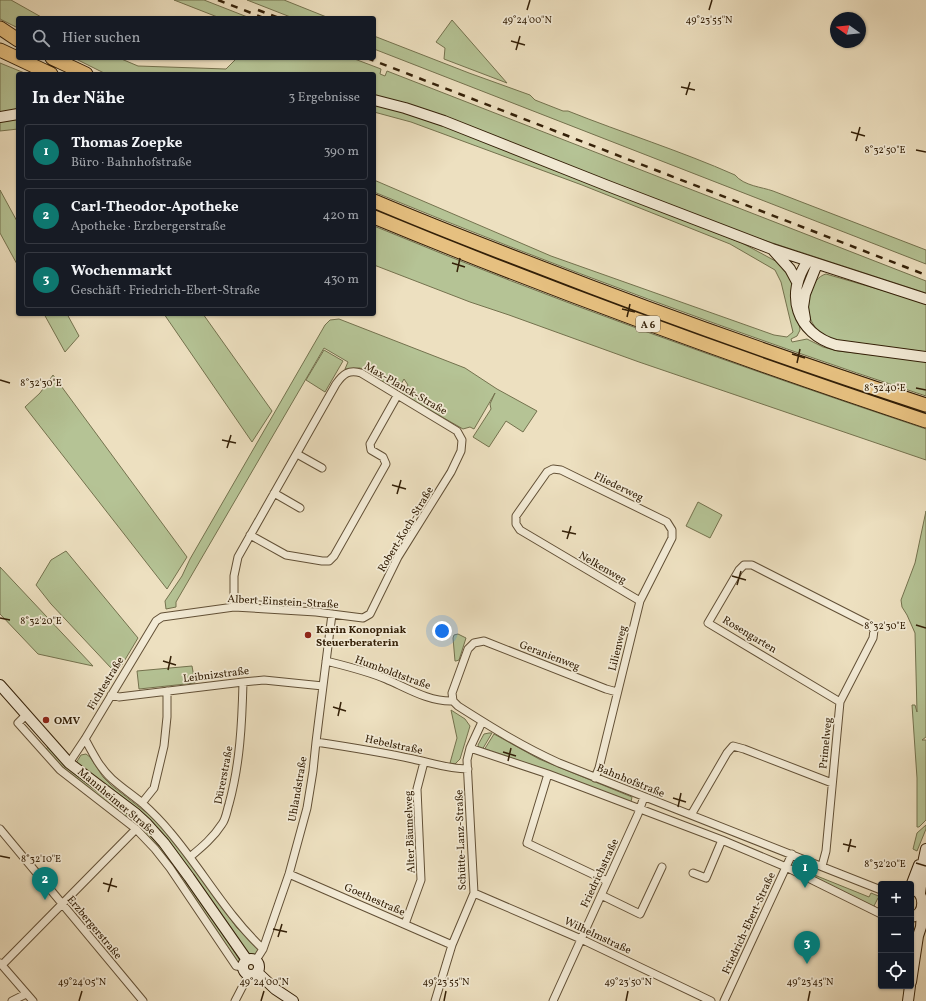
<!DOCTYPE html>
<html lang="de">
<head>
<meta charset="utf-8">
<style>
	body { margin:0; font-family:Vollkorn,serif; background:#242831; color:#f1f3f6 }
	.controls { position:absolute; right:12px; bottom:12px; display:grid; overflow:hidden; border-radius:4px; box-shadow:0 1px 3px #0004 }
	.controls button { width:36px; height:36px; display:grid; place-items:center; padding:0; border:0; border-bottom:1px solid #363941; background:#171b24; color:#f1f3f6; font:20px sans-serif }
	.compass { position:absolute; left:830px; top:12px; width:36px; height:36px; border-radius:50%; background:#171b24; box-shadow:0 1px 3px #0004; rotate:285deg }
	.you { position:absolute; left:442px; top:631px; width:14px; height:14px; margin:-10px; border:3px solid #fff; border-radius:50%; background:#1a73e8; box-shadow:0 0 0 6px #1a73e833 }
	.badge { display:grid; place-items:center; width:26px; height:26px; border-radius:50%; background:#0f766e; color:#fff; font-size:13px; font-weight:700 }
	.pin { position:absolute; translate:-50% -33px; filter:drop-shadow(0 1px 2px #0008) }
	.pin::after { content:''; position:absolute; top:21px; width:14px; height:12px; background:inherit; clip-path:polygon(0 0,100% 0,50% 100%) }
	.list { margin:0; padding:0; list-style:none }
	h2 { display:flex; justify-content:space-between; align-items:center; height:52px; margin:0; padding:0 16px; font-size:17px }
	h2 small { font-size:13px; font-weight:400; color:#9ea1a6 }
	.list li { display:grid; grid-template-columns:26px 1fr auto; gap:12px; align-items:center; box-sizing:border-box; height:56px; margin:0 8px 8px; padding:0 8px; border:1px solid #363941; border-radius:4px }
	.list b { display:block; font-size:15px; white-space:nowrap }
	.list p { margin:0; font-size:13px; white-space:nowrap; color:#9ea1a6 }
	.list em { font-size:13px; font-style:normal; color:#9ea1a6 }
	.icon { flex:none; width:22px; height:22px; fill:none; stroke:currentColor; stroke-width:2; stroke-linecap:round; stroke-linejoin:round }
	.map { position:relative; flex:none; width:926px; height:1001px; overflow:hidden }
	.search { position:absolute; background:#171b24; box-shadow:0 1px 3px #0004; left:16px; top:16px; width:360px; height:44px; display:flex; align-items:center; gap:10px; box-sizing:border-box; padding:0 14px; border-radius:4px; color:#9ea1a6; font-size:15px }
	.panel { position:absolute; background:#171b24; box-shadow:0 1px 3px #0004; left:16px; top:72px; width:360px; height:244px; border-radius:4px }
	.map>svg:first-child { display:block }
</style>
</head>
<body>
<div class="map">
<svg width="926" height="1001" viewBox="0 0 926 1001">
	<rect width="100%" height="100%" fill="#ede0c0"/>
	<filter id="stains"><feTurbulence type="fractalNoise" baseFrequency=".005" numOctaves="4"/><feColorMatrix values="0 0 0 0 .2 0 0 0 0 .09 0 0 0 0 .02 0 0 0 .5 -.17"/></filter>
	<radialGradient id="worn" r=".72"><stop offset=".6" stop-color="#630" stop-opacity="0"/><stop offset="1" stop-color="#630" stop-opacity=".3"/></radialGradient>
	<path fill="#b5c395" stroke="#74724e" d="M0,0H11L43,18H18V28L0,19Z
		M174,0H204L250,18H220Z
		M247,0H284L329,18H293Z
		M452,20L507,83L444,59L445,48L436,42Z
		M374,36L469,73L530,95L535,100L563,111H568C623,133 681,151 735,175C744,186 762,187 773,191L926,250V264L374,49Z
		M74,58H119L138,66L226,69L237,58H352L381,69L380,74L385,76L387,71L926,281V293L742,233L374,95V74H106Z
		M0,63L27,74H18V111L0,113Z
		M374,104L422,117L742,243L781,264C796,279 797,310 800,330L797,336L791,339L792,342L807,339L823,347L838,351L926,361V396C740,335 556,267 374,192V180L551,256L774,335L787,337L793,332L781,282L775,270L730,244L582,185L411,122L374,112Z
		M18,118V129L0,131V121Z
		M0,190L18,223V266L0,233Z
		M374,207L926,410V415L620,309L374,212Z
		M374,226C555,301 740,367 926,429V460L639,362L509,315L470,302L374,265Z
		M826,274L926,303V352L835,340C825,336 815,330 811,320C805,306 810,278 826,274Z
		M44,314H67L79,336L65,352Z
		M164,314H203L272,411L252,442Z
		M339,319L465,368L497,389L537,411L523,432L506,421L489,447L473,437L491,409L490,404L495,393L474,429L470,427L463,429L402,394L408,385L404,379L397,391L360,368L345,369L348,362L324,348L176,602V607L166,609L165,601L182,576L190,559L325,325L330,320Z
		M324,350L343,361L325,392L306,380Z
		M53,375L187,557L167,589L25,407L40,393Z
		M698,502L722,515L710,538L686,526Z
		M926,511V737L922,740H926V820L919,827H917V778L912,705H915L917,712L915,633L907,615L902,607L901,600L915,563Z
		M66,551L138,638L120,668H111L51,604L36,585L51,560Z
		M0,567L93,666L38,654L0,614Z
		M458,634L466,638L459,660L456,661H455L453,638L454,635Z
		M192,666L195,683L139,689L137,671Z
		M451,710L465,719L470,726L460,759L455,764L450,763L457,738Z
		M489,733H492L482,750L479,749L478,745L484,734Z
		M494,734L539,759L632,797L631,802L484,750Z
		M49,746L132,816L161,846L206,907L242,964L238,965L154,844L64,770L45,750Z
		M86,754L90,757L103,777L111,785L152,817L164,830L181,850L237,928L258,948V952C255,957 253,955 248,953L183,861L76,763L81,755Z
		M926,825V829L917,851L913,849L917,833Z
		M806,866L809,868L807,872L869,897L871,893L881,897V899L878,898L874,906L879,909L878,910L798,871L800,868Z"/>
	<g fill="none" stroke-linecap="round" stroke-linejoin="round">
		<g stroke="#625036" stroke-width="9">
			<path id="street" d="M297,454L322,468
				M274,493L300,508
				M250,535L286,555L322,561H329L334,556L386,464L383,457L371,450L370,444L397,396
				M326,661C346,666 367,671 386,679C407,688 429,702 453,701
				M111,695L119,697L243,682L264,680L323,686
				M453,701L458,706C491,727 523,747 559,763L881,890
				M453,701L452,693L468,649L474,643L484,641L606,689L617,692
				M26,715L18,723L60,770L136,829L155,849L170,868L236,966L243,967
				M85,739C93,754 100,768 112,779C121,787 131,794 141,802C151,811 162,822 170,832C203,871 226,914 263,949
				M316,742C349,747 381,752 413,759C432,763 449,769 468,769
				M470,748L548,774L722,840L786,867L881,914
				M69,763L85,739L156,621L162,617L234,607L316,612L355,617L363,618L370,614L398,557L451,472L461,451L462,440L457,431L361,373C349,369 343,374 336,384L238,557L234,576V607
				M548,774L527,843L607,881
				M595,778L599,768L640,601L672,538V530L667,522L561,470L553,469L547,472L516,516V524L520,530L640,601
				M142,803L154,788L164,746L167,717V691
				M691,815L727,753L733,746L744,749L832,783
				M0,829L143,1001
				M190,857C202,847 213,838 222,824C226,819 227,810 229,804C240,764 242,723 243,682
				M822,866L826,851L840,702L873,638L874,630L870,625L752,565H744L739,570L708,623L840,702
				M693,873L706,878L722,840
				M289,874L452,945
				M474,893L581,939L711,1001
				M601,895L640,914L662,867
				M405,924L421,880L417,789L424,762
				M256,960L263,949L289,874L307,808L313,771L316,742L332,614
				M0,963L33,1001
				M2,965L136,829
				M12,1001L26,994
				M235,1001L249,974
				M435,1001L452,945L474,893L467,760L470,748L482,722
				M553,1001L638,814L644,797
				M724,1001L792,854"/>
		</g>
		<g stroke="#342008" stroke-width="12">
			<path id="secondary" d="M374,100L405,108L444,121L608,186L772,249L926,299
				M0,117L18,114
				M773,250L790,269L797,282
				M808,261C784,294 797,334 836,345L926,357
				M805,319L803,307L805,294L817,264
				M0,685L69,763L135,813L147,824L164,843L189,877L247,960
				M911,886L919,865
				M911,889C926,891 926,915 911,917
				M920,893L924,866L923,863L926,849
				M243 967a8 8 0 1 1 16 0a8 8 0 1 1-16 0Z
				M257,972L275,989L293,1001
				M911,982L918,936L921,927L922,912
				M908,1001L910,986"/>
		</g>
		<g stroke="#342008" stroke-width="15">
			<path id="highway" d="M0,28L18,40
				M0,50L51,74
				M52,58L86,74
				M374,201C428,224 482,245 537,266C665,316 795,362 926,405
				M374,217C555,292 740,359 926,421"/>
		</g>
		<use href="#street" stroke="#f3ebd6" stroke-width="7"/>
		<use href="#secondary" stroke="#f3ebd6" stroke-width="10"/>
		<use href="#highway" stroke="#e6c080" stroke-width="13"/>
		<path stroke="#342008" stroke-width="2.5" stroke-dasharray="7 7" stroke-linecap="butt" d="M218,0L264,18
			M258,10L279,18
			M367,58L926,275"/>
	</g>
	<path fill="none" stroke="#342008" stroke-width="1.5" d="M527,10L530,0M709,10L712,0M511,41L525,45M516,50L520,36M681,87L695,90M686,95L690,82M851,132L865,136M856,141L860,127M916,150L926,152M452,263L465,267M457,272L460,258M622,309L635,312M627,317L630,304M792,354L805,358M797,363L800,349M0,380L10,383M916,388L926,390M222,440L236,443M227,448L231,435M392,485L406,489M397,494L401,480M562,531L576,534M567,539L571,526M732,576L746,580M737,585L741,571M0,618L10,620M916,625L926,628M163,661L176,665M168,670L171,656M333,707L346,711M338,716L341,702M503,752L516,756M508,761L511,748M673,798L686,802M678,807L681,793M843,844L856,847M848,852L851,839M0,856L10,858M916,863L926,866M103,883L117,887M108,892L112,878M273,929L287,932M278,937L282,924M79,1001L82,991M261,1001L264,991M444,1001L446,991M626,1001L628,991M808,1001L810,991"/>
	<g fill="#8f2418" stroke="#f3ebd6" stroke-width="1.5">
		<circle cx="308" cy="635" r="4"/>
		<circle cx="46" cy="720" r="4"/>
	</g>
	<g text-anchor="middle" stroke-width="3.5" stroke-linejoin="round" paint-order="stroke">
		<rect fill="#f3ebd6" stroke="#6d5d46" stroke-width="1" x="636" y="316" width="24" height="16" rx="3"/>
		<g font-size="10" font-weight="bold" fill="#342008">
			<text x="648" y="328">A 6</text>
		</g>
		<g font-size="11" fill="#342008" stroke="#f3ebd6">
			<text transform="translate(406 388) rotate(30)" y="4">Max-Planck-Straße</text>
			<text transform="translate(619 486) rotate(26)" y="4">Fliederweg</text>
			<text transform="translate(405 529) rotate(-59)" y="4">Robert-Koch-Straße</text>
			<text transform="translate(603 567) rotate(30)" y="4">Nelkenweg</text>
			<text transform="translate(283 601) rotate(3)" y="4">Albert-Einstein-Straße</text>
			<text transform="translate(750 634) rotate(31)" y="4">Rosengarten</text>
			<text transform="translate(617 648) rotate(-76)" y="4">Lilienweg</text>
			<text transform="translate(550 655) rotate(21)" y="4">Geranienweg</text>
			<text transform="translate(393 672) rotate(20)" y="4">Humboldtstraße</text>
			<text transform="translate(216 674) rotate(-7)" y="4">Leibnizstraße</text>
			<text transform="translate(105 683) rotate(-59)" y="4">Fichtestraße</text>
			<text transform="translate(825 743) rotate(-84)" y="4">Primelweg</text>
			<text transform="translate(394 744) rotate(12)" y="4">Hebelstraße</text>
			<text transform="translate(223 775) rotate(-79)" y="4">Dürerstraße</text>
			<text transform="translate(631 780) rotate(22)" y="4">Bahnhofstraße</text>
			<text transform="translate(297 789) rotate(-80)" y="4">Uhlandstraße</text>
			<text transform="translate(117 801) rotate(40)" y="4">Mannheimer Straße</text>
			<text transform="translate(409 832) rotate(-92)" y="4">Alter Bäumelweg</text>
			<text transform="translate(460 840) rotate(-92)" y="4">Schütte-Lanz-Straße</text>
			<text transform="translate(599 873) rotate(-65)" y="4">Friedrichstraße</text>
			<text transform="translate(375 899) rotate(24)" y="4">Goethestraße</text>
			<text transform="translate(748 923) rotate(-65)" y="4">Friedrich-Ebert-Straße</text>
			<text transform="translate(95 927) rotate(50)" y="4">Erzbergerstraße</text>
			<text transform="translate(598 935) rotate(25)" y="4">Wilhelmstraße</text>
		</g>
		<g font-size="11" font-weight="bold" fill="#342008" stroke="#f3ebd6" text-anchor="start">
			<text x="316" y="633">Karin Konopniak<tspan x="316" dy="13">Steuerberaterin</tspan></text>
			<text x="54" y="724">OMV</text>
		</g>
	</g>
	<g font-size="10" text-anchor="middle" fill="#342008" stroke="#f3ebd6" stroke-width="3.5" stroke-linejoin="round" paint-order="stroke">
		<text x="527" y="23">49°24'00"N</text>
		<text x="709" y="23">49°23'55"N</text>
		<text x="885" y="153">8°32'50"E</text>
		<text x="41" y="386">8°32'30"E</text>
		<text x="885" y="391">8°32'40"E</text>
		<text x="41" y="624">8°32'20"E</text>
		<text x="885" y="629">8°32'30"E</text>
		<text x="41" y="862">8°32'10"E</text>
		<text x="885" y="867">8°32'20"E</text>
		<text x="82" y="985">49°24'05"N</text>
		<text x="264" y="985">49°24'00"N</text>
		<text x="446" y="985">49°23'55"N</text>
		<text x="628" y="985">49°23'50"N</text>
		<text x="810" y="985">49°23'45"N</text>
	</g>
	<rect width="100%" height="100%" filter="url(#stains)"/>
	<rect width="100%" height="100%" fill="url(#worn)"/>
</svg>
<div class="controls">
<button>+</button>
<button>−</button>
<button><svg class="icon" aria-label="locate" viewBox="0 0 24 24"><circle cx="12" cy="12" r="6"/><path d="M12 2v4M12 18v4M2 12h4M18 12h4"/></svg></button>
</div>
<svg class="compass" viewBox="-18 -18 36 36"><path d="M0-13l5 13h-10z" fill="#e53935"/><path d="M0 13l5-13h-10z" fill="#9ea1a6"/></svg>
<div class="you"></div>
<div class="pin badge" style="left:805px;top:888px">1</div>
<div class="pin badge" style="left:45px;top:900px">2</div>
<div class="pin badge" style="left:807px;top:964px">3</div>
<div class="search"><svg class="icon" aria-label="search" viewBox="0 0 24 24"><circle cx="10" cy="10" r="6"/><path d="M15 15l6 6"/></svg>Hier suchen</div>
<section class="panel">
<h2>In der Nähe<small>3 Ergebnisse</small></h2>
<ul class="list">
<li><span class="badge">1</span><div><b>Thomas Zoepke</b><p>Büro · Bahnhofstraße</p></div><em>390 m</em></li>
<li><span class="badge">2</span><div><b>Carl-Theodor-Apotheke</b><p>Apotheke · Erzbergerstraße</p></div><em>420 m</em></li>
<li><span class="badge">3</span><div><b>Wochenmarkt</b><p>Geschäft · Friedrich-Ebert-Straße</p></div><em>430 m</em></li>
</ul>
</section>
</div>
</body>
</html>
